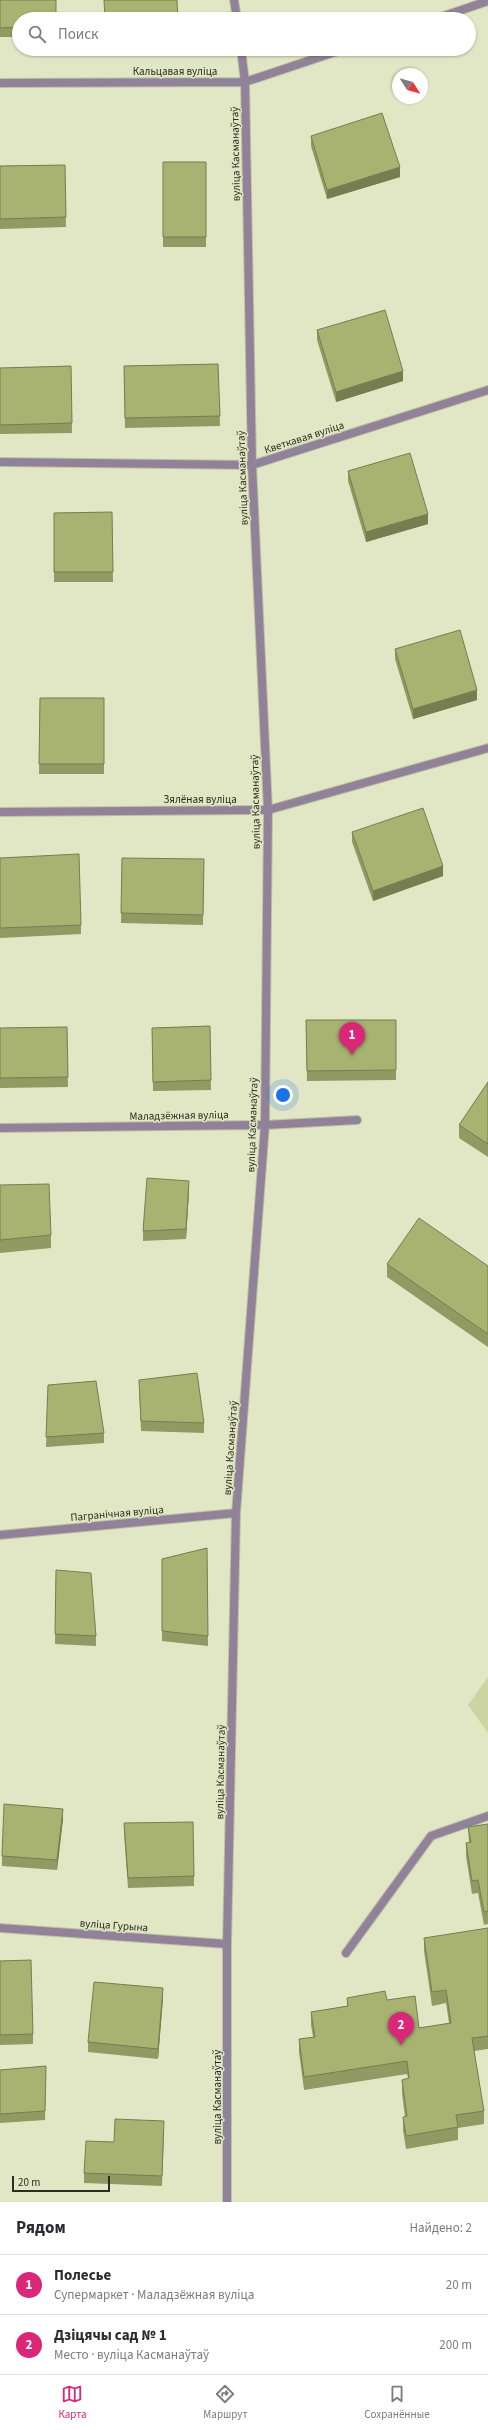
<!DOCTYPE html>
<html lang="ru">
<head>
<meta charset="utf-8">
<style>
	body { margin:0; font-family:"Source Sans 3",sans-serif; background:#f2f2f3; color:#2b2b33 }
	.compass { position:absolute; left:392px; top:68px; width:36px; height:36px; border-radius:50%; background:#fff; box-shadow:0 1px 3px #0004; rotate:127deg }
	.scale { position:absolute; left:12px; bottom:10px; width:98px; box-sizing:border-box; padding-left:4px; border:2px solid #2a2d1f; border-top:0; font-size:11px; line-height:14px; white-space:nowrap; color:#2a2d1f; -webkit-text-stroke:3px #e1e7c4; paint-order:stroke }
	.you { position:absolute; left:283px; top:1095px; width:14px; height:14px; margin:-10px; border:3px solid #fff; border-radius:50%; background:#1a73e8; box-shadow:0 0 0 6px #1a73e833 }
	.badge { display:grid; place-items:center; width:26px; height:26px; border-radius:50%; background:#db2777; color:#fff; font-size:13px; font-weight:700 }
	.pin { position:absolute; translate:-50% -33px; filter:drop-shadow(0 1px 2px #0008) }
	.pin::after { content:''; position:absolute; top:21px; width:14px; height:12px; background:inherit; clip-path:polygon(0 0,100% 0,50% 100%) }
	.list { margin:0; padding:0; list-style:none }
	h2 { display:flex; justify-content:space-between; align-items:center; height:52px; margin:0; padding:0 16px; font-size:17px }
	h2 small { font-size:13px; font-weight:400; color:#7c7c81 }
	.list li { display:grid; grid-template-columns:26px 1fr auto; gap:12px; align-items:center; box-sizing:border-box; height:60px; padding:0 16px; border-top:1px solid #e1e1e2 }
	.list b { display:block; font-size:15px; white-space:nowrap }
	.list p { margin:0; font-size:13px; white-space:nowrap; color:#7c7c81 }
	.list em { font-size:13px; font-style:normal; color:#7c7c81 }
	.icon { flex:none; width:22px; height:22px; fill:none; stroke:currentColor; stroke-width:2; stroke-linecap:round; stroke-linejoin:round }
	.map { position:relative; flex:none; width:488px; height:2202px; overflow:hidden }
	.search { position:absolute; background:#fff; box-shadow:0 1px 3px #0004; left:12px; right:12px; top:12px; height:44px; display:flex; align-items:center; gap:10px; box-sizing:border-box; padding:0 14px; border-radius:22px; color:#7c7c81; font-size:15px }
	.sheet { height:172px; background:#fff }
	nav { display:flex; justify-content:space-around; align-items:center; box-sizing:border-box; height:56px; border-top:1px solid #e1e1e2; background:#fff; font-size:11px; color:#7c7c81 }
	nav a { display:grid; justify-items:center; gap:2px }
	nav .on { color:#db2777 }
	.map>svg:first-child { display:block }
</style>
</head>
<body>
<div class="map">
<svg width="488" height="2202" viewBox="0 0 488 2202">
	<rect width="100%" height="100%" fill="#e1e7c4"/>
	<path fill="#ccd4a4" d="M488,1677V1733L468,1705Z"/>
	<g fill="none" stroke-linecap="round" stroke-linejoin="round">
		<g stroke="#bcc2a3" stroke-width="10">
			<path id="lane" d="M346,1953L431,1836L488,1816"/>
		</g>
		<g stroke="#bcc2a3" stroke-width="10">
			<path id="street" d="M234,0L237,19
				M435,19L488,1
				M0,83L245,82L344,49
				M0,462L252,465L488,390
				M0,812L268,810L488,748
				M0,1128L265,1125L357,1120
				M0,1535L236,1513
				M0,1928L227,1944
				M227,2202V1944L236,1513L265,1125L268,810L252,465L245,82L241,49"/>
		</g>
		<use href="#lane" stroke="#928299" stroke-width="8"/>
		<use href="#street" stroke="#928299" stroke-width="8"/>
	</g>
	<path fill="#909a62" d="M0,0L19,19V37H0Z
		M311,136L400,177L327,199L311,146Z
		M163,162H206V247H163Z
		M65,165L66,227L0,229V166Z
		M317,330L403,381L336,402L317,340Z
		M218,364L220,426L125,428L124,366Z
		M71,366L72,433L0,434V368Z
		M348,471L428,524L366,542L348,481Z
		M112,512L113,582H54V513Z
		M395,649L477,700L413,719L395,659Z
		M40,698H104V774H39Z
		M352,832L443,876L373,901L352,842Z
		M0,858L81,925V934L0,938Z
		M122,858L204,869L203,925L121,923Z
		M306,1020H396V1080L307,1081Z
		M210,1026L211,1090L153,1091L152,1028Z
		M67,1027L68,1087L0,1088V1028Z
		M488,1082V1157L459,1138V1125Z
		M0,1185L51,1235V1248L0,1253Z
		M189,1191L186,1239L143,1241V1231Z
		M387,1264L488,1266V1347L387,1277Z
		M48,1385L104,1433V1443L46,1447Z
		M139,1389L204,1423V1433L141,1431Z
		M207,1548L208,1646L162,1641V1559Z
		M56,1570L96,1636V1646L55,1644Z
		M63,1819L57,1870L2,1866V1856Z
		M124,1823L194,1876V1886L128,1888L124,1833Z
		M488,1824V1924L484,1925L478,1893L472,1894L466,1856V1843L469,1842L468,1827Z
		M488,1932V2049L474,2051L484,2111V2124L458,2128V2140L406,2149L403,2130V2117H405L402,2093V2080L408,2078L407,2074L304,2090L299,2052V2039L313,2037L311,2025V2012L347,2006V1998L387,2000L419,2028L449,2023L446,2003L432,2006L424,1951V1938Z
		M0,1961L33,2034V2044L0,2045Z
		M163,1998L158,2059L88,2052V2042Z
		M46,2066L45,2120L0,2123V2070Z
		M164,2131L162,2186L84,2183V2173L114,2142Z"/>
	<path fill="#767d50" d="M400,167V177L327,199V190Z
		M403,371V381L336,402V392Z
		M428,514V524L366,542V532Z
		M477,690V700L413,719V709Z
		M443,866V876L373,901V891Z
		M189,1181V1191L186,1239V1229Z
		M63,1809V1819L57,1870V1860Z
		M163,1988V1998L158,2059V2049Z"/>
	<path fill="#a8b372" stroke="#767d50" d="M0,0H56V19H19V27L0,28Z
		M104,0H177L178,19H105Z
		M382,113L400,167L327,190L311,136Z
		M163,162H206V237H163Z
		M65,165L66,217L0,219V166Z
		M385,310L403,371L336,392L317,330Z
		M218,364L220,416L125,418L124,366Z
		M71,366L72,423L0,425V368Z
		M410,453L428,514L366,532L348,471Z
		M112,512L113,572H54V513Z
		M460,630L477,690L413,709L395,649Z
		M40,698H104V764H39Z
		M423,808L443,866L373,891L352,832Z
		M79,854L81,925L0,928V858Z
		M122,858L204,859L203,915L121,913Z
		M306,1020H396V1070L307,1071Z
		M210,1026L211,1080L153,1082L152,1028Z
		M67,1027L68,1077L0,1078V1028Z
		M488,1082V1144L459,1125Z
		M147,1178L189,1181L186,1229L143,1231Z
		M49,1184L51,1235L0,1240V1185Z
		M419,1218L488,1266V1334L387,1264Z
		M197,1373L204,1423L141,1421L139,1380Z
		M96,1381L104,1433L46,1437L48,1385Z
		M207,1548L208,1636L162,1631V1559Z
		M56,1570L91,1573L96,1636L55,1634Z
		M4,1804L63,1809L57,1860L2,1856Z
		M193,1822L194,1876L128,1878L124,1823Z
		M488,1824V1911L484,1912L478,1880L472,1881L466,1843L471,1842L468,1827Z
		M488,1928V2036L472,2038L484,2111L456,2115L458,2127L406,2136L403,2117L407,2116L402,2080L409,2078L407,2061L304,2077L299,2039L315,2037L311,2012L348,2006L347,1998L385,1991L387,2000L415,1996L419,2028L451,2023L446,1990L432,1992L424,1938Z
		M31,1960L33,2034L0,2035V1961Z
		M94,1982L163,1988L158,2049L88,2042Z
		M46,2066L45,2111L0,2114V2070Z
		M115,2119L164,2121L162,2176L84,2173L86,2141L114,2142Z"/>
	<g text-anchor="middle" stroke-width="3" stroke-linejoin="round" paint-order="stroke">
		<g font-size="11" fill="#2a2d1f" stroke="#e1e7c4">
			<text x="175" y="75">Кальцавая вуліца</text>
			<text transform="translate(235 154) rotate(-91)" y="4">вуліца Касманаўтаў</text>
			<text transform="translate(304 437) rotate(-18)" y="4">Кветкавая вуліца</text>
			<text transform="translate(242 478) rotate(-92)" y="4">вуліца Касманаўтаў</text>
			<text x="200" y="803">Зялёная вуліца</text>
			<text transform="translate(255 802) rotate(-91)" y="4">вуліца Касманаўтаў</text>
			<text transform="translate(179 1115) rotate(-1)" y="4">Маладзёжная вуліца</text>
			<text transform="translate(252 1125) rotate(-88)" y="4">вуліца Касманаўтаў</text>
			<text transform="translate(230 1448) rotate(-86)" y="4">вуліца Касманаўтаў</text>
			<text transform="translate(117 1513) rotate(-5)" y="4">Пагранічная вуліца</text>
			<text transform="translate(220 1772) rotate(-89)" y="4">вуліца Касманаўтаў</text>
			<text transform="translate(114 1925) rotate(4)" y="4">вуліца Гурына</text>
			<text transform="translate(217 2097) rotate(-90)" y="4">вуліца Касманаўтаў</text>
		</g>
	</g>
</svg>
<svg class="compass" viewBox="-18 -18 36 36"><path d="M0-13l5 13h-10z" fill="#e53935"/><path d="M0 13l5-13h-10z" fill="#7c7c81"/></svg>
<div class="scale">20 m</div>
<div class="you"></div>
<div class="pin badge" style="left:352px;top:1055px">1</div>
<div class="pin badge" style="left:401px;top:2045px">2</div>
<div class="search"><svg class="icon" aria-label="search" viewBox="0 0 24 24"><circle cx="10" cy="10" r="6"/><path d="M15 15l6 6"/></svg>Поиск</div>
</div>
<section class="sheet">
<h2>Рядом<small>Найдено: 2</small></h2>
<ul class="list">
<li><span class="badge">1</span><div><b>Полесье</b><p>Супермаркет · Маладзёжная вуліца</p></div><em>20 m</em></li>
<li><span class="badge">2</span><div><b>Дзіцячы сад № 1</b><p>Место · вуліца Касманаўтаў</p></div><em>200 m</em></li>
</ul>
</section>
<nav>
<a class="on"><svg class="icon" aria-label="map" viewBox="0 0 24 24"><path d="M3 6l6-2 6 2 6-2v14l-6 2-6-2-6 2zM9 4v14M15 6v14"/></svg>Карта</a>
<a><svg class="icon" aria-label="directions" viewBox="0 0 24 24"><path d="M12 3l9 9-9 9-9-9zM9 14v-3h6M13 9l2 2-2 2"/></svg>Маршрут</a>
<a><svg class="icon" aria-label="saved" viewBox="0 0 24 24"><path d="M7 4h10v16l-5-4-5 4z"/></svg>Сохранённые</a>
</nav>
</body>
</html>
